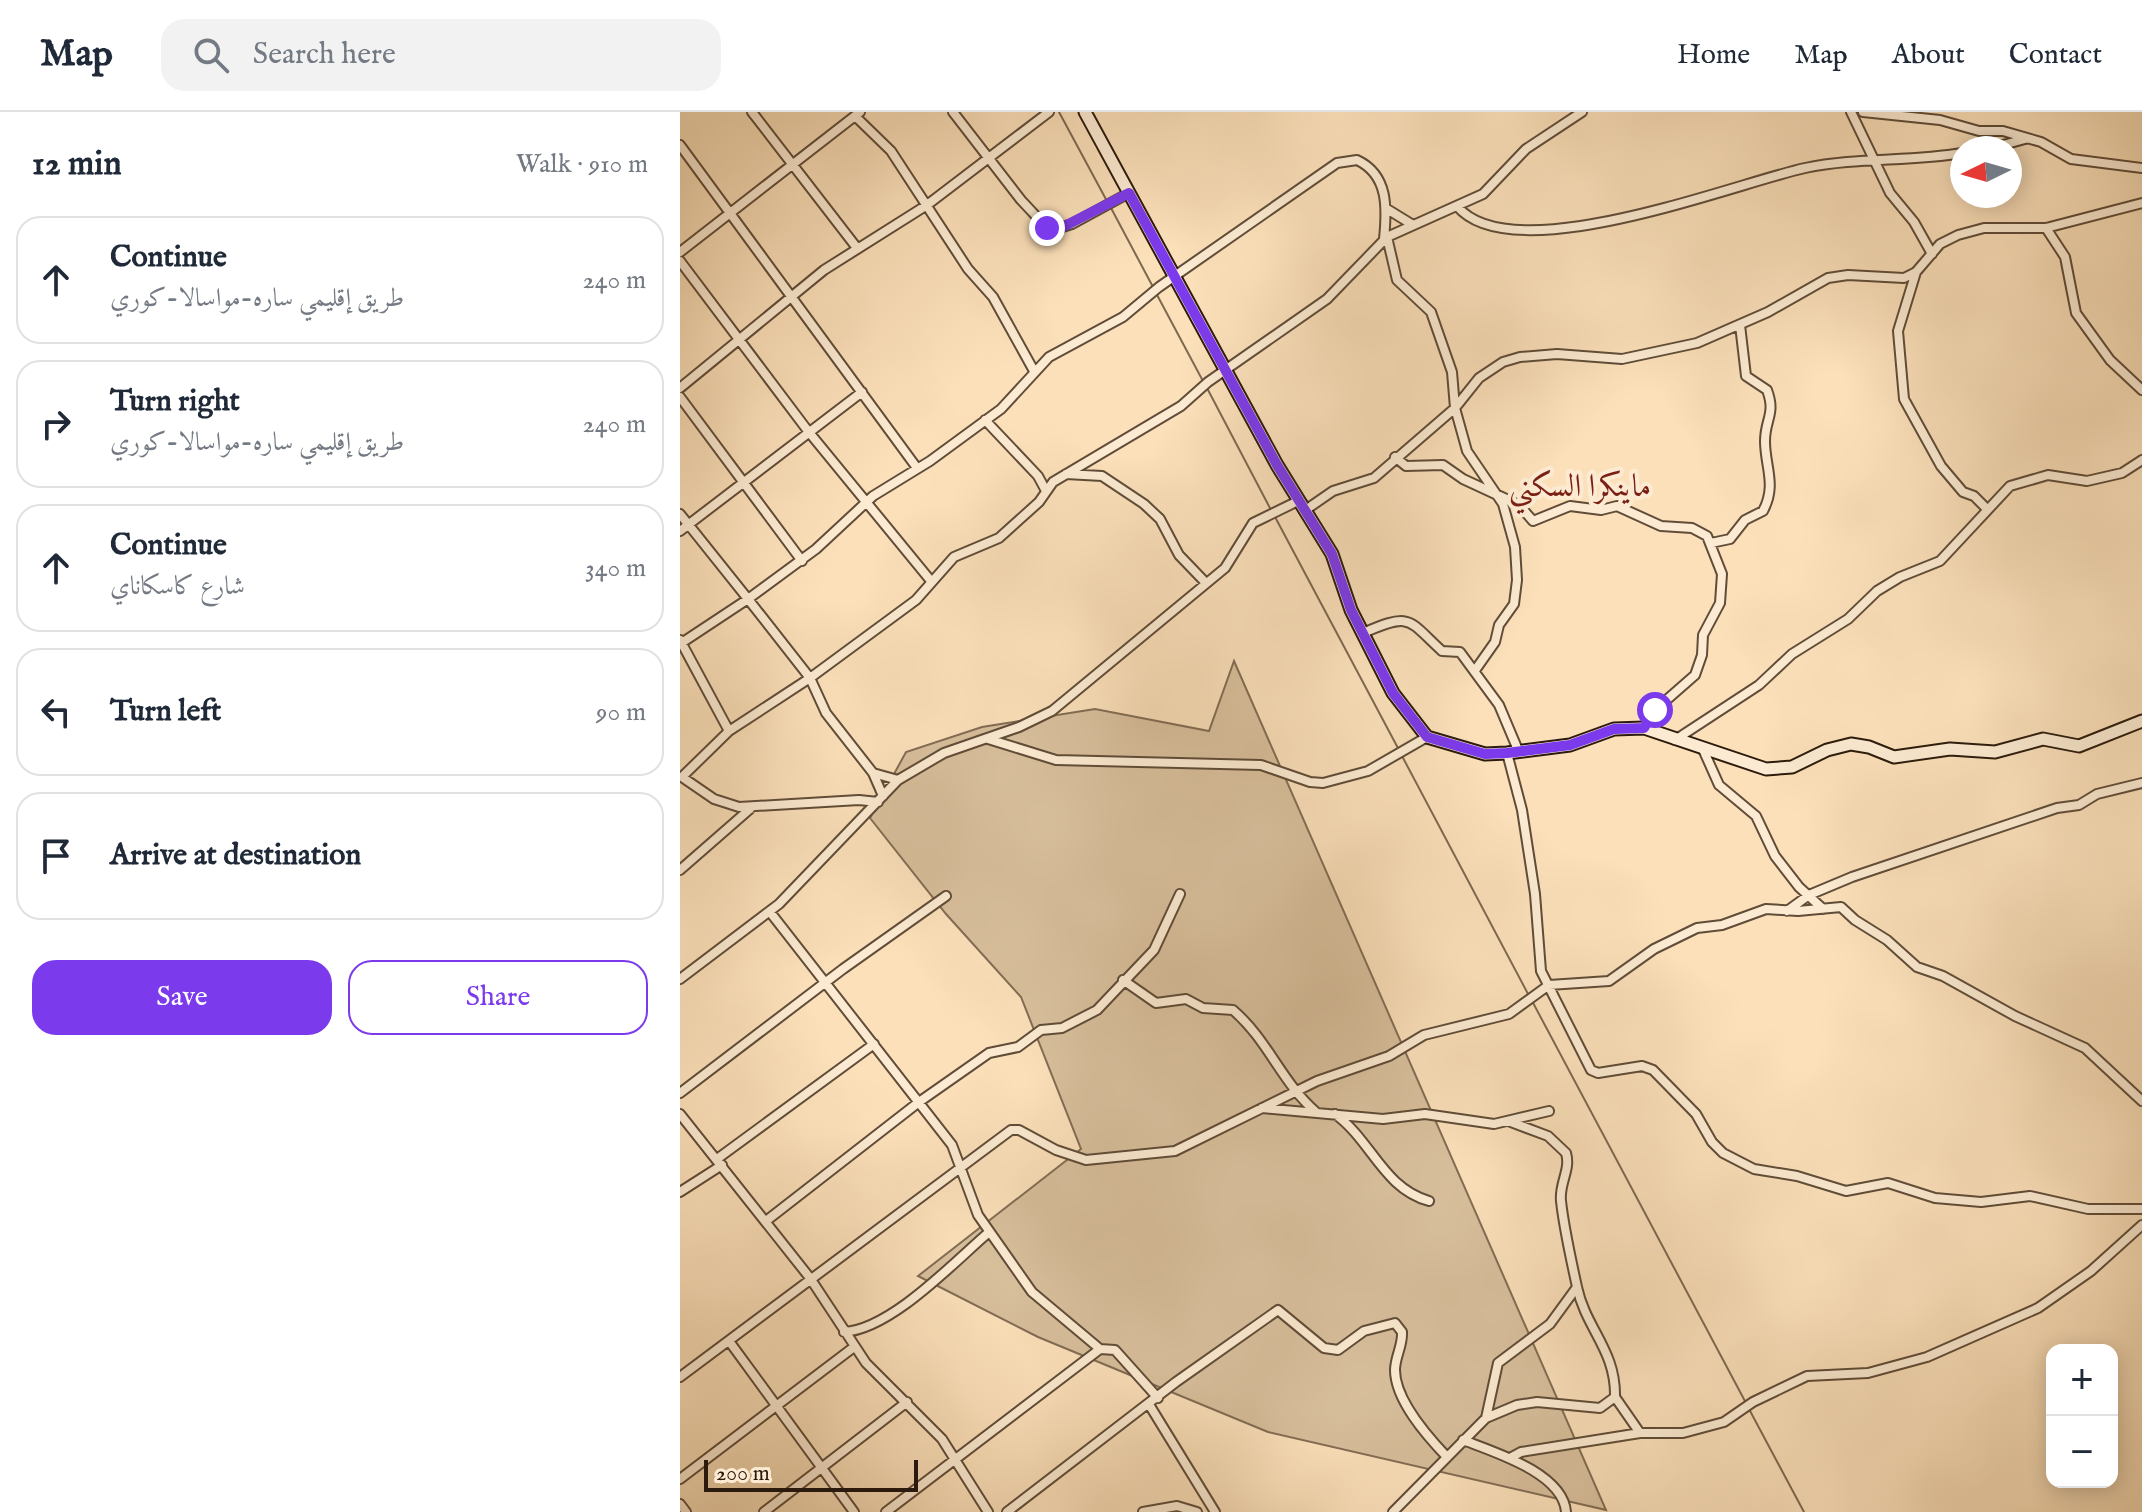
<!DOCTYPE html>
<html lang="en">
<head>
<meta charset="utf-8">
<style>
	body { margin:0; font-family:"IM FELL English",Amiri,serif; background:#f2f2f3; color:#1f2937 }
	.controls { position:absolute; right:24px; bottom:24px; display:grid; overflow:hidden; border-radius:16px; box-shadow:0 4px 20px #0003 }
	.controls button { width:72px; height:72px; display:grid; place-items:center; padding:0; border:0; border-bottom:2px solid #e0e1e3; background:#fff; color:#1f2937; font:40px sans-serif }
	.compass { position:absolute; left:1270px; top:24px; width:72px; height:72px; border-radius:50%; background:#fff; box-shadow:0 4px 20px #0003; rotate:265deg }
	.scale { position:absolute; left:24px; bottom:20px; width:214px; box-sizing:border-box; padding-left:8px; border:4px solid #2c1b0c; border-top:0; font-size:22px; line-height:28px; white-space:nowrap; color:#2c1b0c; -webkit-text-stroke:6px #fcebd2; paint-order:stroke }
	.stop { position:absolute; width:24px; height:24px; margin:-18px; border:6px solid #7c3aed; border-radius:50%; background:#fff }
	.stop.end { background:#7c3aed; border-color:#fff; box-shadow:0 2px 8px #0008 }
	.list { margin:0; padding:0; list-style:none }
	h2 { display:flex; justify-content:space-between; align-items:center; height:104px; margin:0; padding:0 32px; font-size:34px }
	h2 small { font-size:26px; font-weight:400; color:#747a83 }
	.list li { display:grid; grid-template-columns:52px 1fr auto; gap:24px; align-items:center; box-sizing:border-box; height:128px; margin:0 16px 16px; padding:0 16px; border:2px solid #e0e1e3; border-radius:24px }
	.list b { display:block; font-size:30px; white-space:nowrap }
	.list p { margin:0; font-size:26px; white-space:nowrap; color:#747a83 }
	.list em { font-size:26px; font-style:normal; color:#747a83 }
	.actions { display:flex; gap:16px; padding:24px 32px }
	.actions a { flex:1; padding:18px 0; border:2px solid #7c3aed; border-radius:24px; text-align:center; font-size:28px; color:#7c3aed }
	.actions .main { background:#7c3aed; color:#fff }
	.icon { flex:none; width:44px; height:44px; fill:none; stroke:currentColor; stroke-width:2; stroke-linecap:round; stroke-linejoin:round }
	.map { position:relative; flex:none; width:1462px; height:1400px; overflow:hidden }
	header { display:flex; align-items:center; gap:48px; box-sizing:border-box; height:112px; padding:0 40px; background:#fff; border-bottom:2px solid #e0e1e3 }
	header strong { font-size:38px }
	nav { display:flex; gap:44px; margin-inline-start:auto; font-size:28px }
	.search { width:560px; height:72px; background:#f2f2f3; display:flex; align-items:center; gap:20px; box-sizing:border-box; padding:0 28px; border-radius:24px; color:#747a83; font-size:30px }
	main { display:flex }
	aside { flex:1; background:#fff }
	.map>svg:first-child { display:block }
</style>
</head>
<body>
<header>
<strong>Map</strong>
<div class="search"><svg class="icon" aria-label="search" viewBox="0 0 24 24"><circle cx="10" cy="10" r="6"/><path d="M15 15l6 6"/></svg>Search here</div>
<nav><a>Home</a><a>Map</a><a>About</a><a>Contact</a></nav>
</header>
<main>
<aside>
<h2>12 min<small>Walk · 910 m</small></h2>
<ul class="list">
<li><svg class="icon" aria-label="ahead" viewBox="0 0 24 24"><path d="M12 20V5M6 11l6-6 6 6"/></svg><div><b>Continue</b><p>طريق إقليمي ساره-مواسالا-كوري</p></div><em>240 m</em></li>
<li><svg class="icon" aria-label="right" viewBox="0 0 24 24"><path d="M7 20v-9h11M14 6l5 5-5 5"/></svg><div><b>Turn right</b><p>طريق إقليمي ساره-مواسالا-كوري</p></div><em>240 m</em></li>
<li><svg class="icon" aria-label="ahead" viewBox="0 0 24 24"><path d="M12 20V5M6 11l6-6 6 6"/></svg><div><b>Continue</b><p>شارع كاسكاناي</p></div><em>340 m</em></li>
<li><svg class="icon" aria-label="left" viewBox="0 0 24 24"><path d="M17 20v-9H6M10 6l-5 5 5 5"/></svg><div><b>Turn left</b></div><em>90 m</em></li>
<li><svg class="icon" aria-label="arrive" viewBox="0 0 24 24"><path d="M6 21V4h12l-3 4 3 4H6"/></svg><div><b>Arrive at destination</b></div></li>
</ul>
<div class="actions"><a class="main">Save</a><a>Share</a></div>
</aside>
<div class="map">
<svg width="1462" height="1400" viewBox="0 0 1462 1400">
	<rect width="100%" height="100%" fill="#fbe0ba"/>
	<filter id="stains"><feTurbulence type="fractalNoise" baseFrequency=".0025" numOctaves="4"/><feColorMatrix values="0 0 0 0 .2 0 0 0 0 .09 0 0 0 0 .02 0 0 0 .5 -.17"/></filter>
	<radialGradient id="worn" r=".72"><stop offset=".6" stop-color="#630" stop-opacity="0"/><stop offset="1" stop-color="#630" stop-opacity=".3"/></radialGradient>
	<path fill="#d8bf9c" stroke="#826d54" stroke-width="2" d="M554,549L926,1398L588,1320L358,1225L238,1164L401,1037L341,885L266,802L190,706L226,640L302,615L415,597L529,619Z"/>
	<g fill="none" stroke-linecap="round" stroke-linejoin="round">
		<path stroke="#7e6951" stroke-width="2" d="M379,0L428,91
			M431,96L473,175
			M476,181L524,271
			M527,276L591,398
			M594,403L719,638
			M722,644L848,882
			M851,887L1066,1291
			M1069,1297L1124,1400"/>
		<g stroke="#604c38" stroke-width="12">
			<path id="street" d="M72,0L177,136
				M273,0L341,88L370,119L392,112L449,81
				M1171,0L1210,81L1234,110L1252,142
				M1183,0L1260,8L1299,19H1323L1361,30L1391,47L1462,56
				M175,4L211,39L288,157L313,185L354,259
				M0,33L237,356
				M1312,36L1345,27
				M777,94C831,160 1053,72 1125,56C1177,45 1230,50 1282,41
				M707,97L733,113
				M1366,116L1385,145L1396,201L1430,248L1462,278
				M707,125L717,168L751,200L772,260L775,296L787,339L823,392L835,435L837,468L834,492L819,513L815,530L796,557
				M0,140L180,0
				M0,149L128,319L251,469
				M1236,160L1218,219L1224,287L1261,354L1283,380L1294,384L1306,396
				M0,276L144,158L247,93L369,0
				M0,285L122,449
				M305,308L358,364L365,377
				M715,345L726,354L763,353L783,367L839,393L853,409L890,394L921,398L937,394L981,414L1012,416L1027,424L1042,462L1040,491L1023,523L1022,543L1015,563L975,598L964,616
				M386,362L422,364L464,392L480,407L499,443L525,470
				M624,399L653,379L694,366L775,296L799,266L823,250L840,245L877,242L942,247L1017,231L1088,200L1148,166L1168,163L1224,166L1236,160L1260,132L1278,123L1304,116H1366L1462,91
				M0,402L68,487L136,437L193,384L250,349L321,297L369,245L443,205L479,175L657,51L677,48C709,63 707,97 704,127
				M0,419L182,280
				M1031,431L1050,427L1065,408L1083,399C1097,373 1085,355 1085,329C1085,307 1096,302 1087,278L1066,264L1060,213
				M683,521C732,500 727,507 762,539L780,540L819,593L838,638
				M0,528L49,619
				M0,532L68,487L130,566L49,619L2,665L34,687L59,695L179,688L198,690
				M308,627L376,648L581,653L630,670L643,671L688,659L747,625
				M995,628L1079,573L1112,542L1168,507L1197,479L1220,465L1260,449L1330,374L1368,363L1407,369L1442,361L1462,348
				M1022,635L1039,673L1076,704L1095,744L1119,775L1143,797
				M827,641L842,698L855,782L861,859L911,958L918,961L962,954L973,958L1016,1002L1032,1030L1043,1041L1074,1057L1117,1064L1166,1079L1208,1071L1255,1086L1301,1090L1350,1084L1408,1097H1462
				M193,661L218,668
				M203,684L193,661L146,601L130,566L236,488L274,445L319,426L359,390L373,370L501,294L528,270L647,187L707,125L803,82L846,37L902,0
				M0,758L71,696
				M1107,799L1129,783L1172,765L1377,696L1399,693L1417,682L1462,671
				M90,800L272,1033L298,1103L352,1180L420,1237L435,1238L478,1286
				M0,867L99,792L218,668L264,641L339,615L372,599L545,456L573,411L618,389
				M443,868L476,891L506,887L523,896L553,898C588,928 602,971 636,1000
				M0,981L163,857L266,784
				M582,996L703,1007L745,1002L814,1012L869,999
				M0,1002L130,1166L186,1251L262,1327L308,1400
				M655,1002C692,1029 703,1076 749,1089
				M37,1047L194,932
				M0,1080L42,1053
				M86,1109L239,990L309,941L338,935L361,918L382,916L417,898L474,838L500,782
				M164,1220C211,1217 272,1152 308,1121
				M49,1229L174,1400
				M0,1265L331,1018H339L376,1038L406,1048L495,1039L637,969L709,944L744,923L829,902L869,873L929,869L974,837L1017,816L1042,813L1086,797L1118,799L1161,795L1175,808L1207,828L1237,855L1263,864L1335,904L1405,936L1462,989
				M935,1285L960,1321
				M470,1294L535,1400
				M806,1306L818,1251L870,1212L897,1175
				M783,1328C814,1340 883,1361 886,1400
				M830,1346L841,1340L960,1321H1003L1044,1310L1073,1290L1127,1264L1188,1261L1247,1245L1358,1196L1411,1159L1462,1113
				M0,1367L174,1235
				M0,1392L6,1400
				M84,1400L227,1290
				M206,1400L420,1237
				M327,1400L496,1270L598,1198L644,1236L658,1238L684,1219L715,1211L722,1220C723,1233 715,1245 715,1258C715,1288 747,1324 767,1345
				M463,1400L497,1394L517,1400
				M713,1400L806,1306L837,1293L857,1290L920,1296L935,1285C936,1238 906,1217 897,1175C891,1147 884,1117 881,1089C879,1071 891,1058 886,1041L868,1024L828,1009"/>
		</g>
		<g stroke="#2c1b0c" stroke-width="15">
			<path id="secondary" d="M405,0L597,353L652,442L671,498L713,581L747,625L805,642L827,641L890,633L934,617L964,616L1086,657L1112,655L1147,638L1171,632L1189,635L1214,645L1270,637L1315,640L1363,627L1399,634L1462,609"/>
		</g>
		<use href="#street" stroke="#fcebd2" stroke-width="8"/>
		<use href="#secondary" stroke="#fcebd2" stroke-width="11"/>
	</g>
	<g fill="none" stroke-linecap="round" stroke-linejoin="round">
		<path stroke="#7c3aed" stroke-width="10" d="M367,116L375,119L449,81L597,353L652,442L671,498L713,581L747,625L805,642L827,641L890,633L934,617L964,616L975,598"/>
	</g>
	<g text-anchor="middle" stroke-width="8" stroke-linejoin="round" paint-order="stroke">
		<g font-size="32" fill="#7a1f14" stroke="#fcebd2">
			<text x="900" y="384">ماينكرا السكني</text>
		</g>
	</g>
	<rect width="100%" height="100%" filter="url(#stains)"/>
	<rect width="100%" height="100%" fill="url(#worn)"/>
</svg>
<div class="controls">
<button>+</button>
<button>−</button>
</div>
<svg class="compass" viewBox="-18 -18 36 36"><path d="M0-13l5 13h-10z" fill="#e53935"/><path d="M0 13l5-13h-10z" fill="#747a83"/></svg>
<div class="scale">200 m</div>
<div class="stop" style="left:975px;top:598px"></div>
<div class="stop end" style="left:367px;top:116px"></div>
</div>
</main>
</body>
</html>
